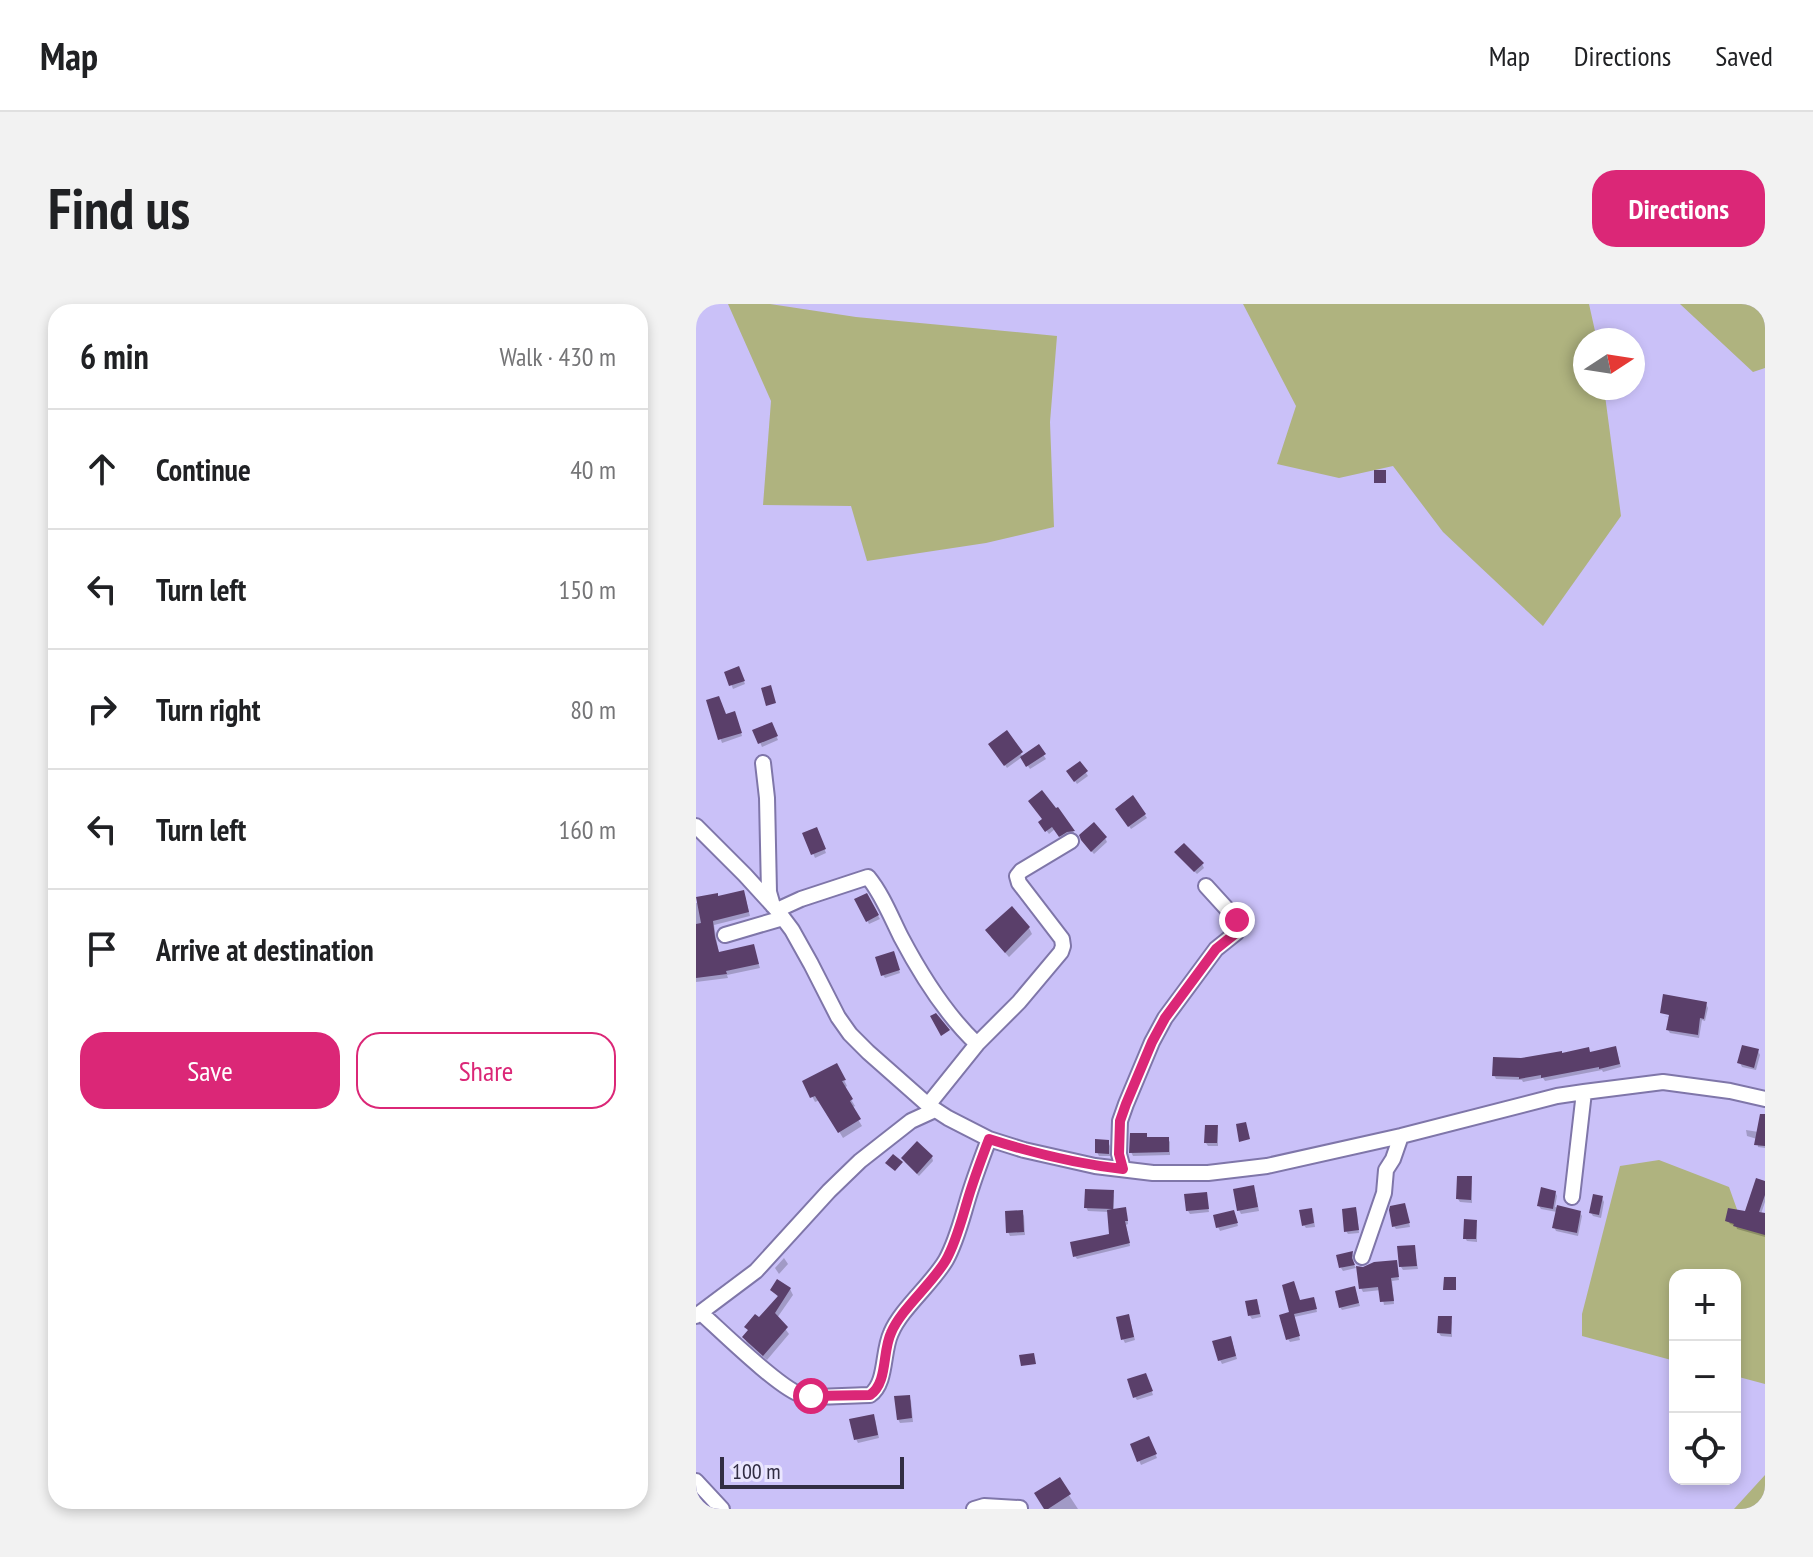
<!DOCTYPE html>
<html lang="en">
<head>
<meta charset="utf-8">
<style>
	body { margin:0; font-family:"PT Sans Narrow",sans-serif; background:#f2f2f2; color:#202124 }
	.controls { position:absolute; right:24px; bottom:24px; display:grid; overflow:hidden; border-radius:16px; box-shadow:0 4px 12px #0003 }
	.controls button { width:72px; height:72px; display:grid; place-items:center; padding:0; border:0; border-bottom:2px solid #e0e0e0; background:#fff; color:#202124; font:40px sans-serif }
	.compass { position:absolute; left:877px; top:24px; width:72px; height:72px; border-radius:50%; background:#fff; box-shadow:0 4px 12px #0003; rotate:78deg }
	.scale { position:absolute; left:24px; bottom:20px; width:184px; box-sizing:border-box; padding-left:8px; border:4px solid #312d43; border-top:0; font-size:22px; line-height:28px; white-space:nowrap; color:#312d43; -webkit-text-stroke:6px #eae6fe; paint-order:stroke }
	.stop { position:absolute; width:24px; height:24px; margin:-18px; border:6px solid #db2777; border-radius:50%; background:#fff }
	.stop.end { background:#db2777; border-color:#fff; box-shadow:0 2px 8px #0008 }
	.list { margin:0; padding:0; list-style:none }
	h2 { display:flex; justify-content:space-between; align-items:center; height:104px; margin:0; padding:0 32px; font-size:34px }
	h2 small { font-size:26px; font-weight:400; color:#757577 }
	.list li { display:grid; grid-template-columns:52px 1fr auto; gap:24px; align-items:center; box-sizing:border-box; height:120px; padding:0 32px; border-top:2px solid #e0e0e0 }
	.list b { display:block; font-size:30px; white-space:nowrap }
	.list em { font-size:26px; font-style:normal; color:#757577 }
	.actions { display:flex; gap:16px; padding:24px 32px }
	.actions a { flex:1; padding:18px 0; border:2px solid #db2777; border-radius:24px; text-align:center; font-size:28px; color:#db2777 }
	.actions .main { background:#db2777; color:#fff }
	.icon { flex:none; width:44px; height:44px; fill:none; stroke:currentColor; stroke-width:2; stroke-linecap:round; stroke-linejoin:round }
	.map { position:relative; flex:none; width:1069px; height:1205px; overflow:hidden; border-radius:24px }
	header { display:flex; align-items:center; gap:48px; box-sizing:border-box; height:112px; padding:0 40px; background:#fff; border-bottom:2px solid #e0e0e0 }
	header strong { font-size:38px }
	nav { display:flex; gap:44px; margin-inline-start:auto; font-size:28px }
	.intro { display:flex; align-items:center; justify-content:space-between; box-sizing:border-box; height:192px; padding:0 48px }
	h1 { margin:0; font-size:56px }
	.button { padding:20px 36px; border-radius:24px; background:#db2777; color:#fff; font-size:28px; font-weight:700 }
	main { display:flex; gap:48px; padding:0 48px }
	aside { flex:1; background:#fff; border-radius:24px; box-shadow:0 4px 12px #0003 }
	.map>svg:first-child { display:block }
</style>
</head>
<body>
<header>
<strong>Map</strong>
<nav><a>Map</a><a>Directions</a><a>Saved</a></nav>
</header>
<div class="intro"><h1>Find us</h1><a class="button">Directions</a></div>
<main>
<aside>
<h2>6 min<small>Walk · 430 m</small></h2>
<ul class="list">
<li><svg class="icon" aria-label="ahead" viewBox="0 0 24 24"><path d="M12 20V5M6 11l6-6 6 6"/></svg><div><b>Continue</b></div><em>40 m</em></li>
<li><svg class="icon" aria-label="left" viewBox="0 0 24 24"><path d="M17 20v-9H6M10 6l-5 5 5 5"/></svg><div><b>Turn left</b></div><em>150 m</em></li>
<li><svg class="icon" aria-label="right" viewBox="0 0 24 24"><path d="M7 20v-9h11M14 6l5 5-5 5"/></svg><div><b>Turn right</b></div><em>80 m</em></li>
<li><svg class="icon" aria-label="left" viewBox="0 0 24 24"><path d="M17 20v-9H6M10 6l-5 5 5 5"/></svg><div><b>Turn left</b></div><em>160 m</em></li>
<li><svg class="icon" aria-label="arrive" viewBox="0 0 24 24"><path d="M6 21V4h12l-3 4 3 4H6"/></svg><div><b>Arrive at destination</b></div></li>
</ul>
<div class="actions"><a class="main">Save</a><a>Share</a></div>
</aside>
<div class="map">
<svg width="1069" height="1205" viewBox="0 0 1069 1205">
	<rect width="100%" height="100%" fill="#cac1f8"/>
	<path fill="#afb37f" d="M32,0H74L160,13L361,32L354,118L358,223L290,239L171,257L155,202L67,201L75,97Z
		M547,0H893L901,36H889V84H908L925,212L847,322L747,228L697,162L643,174L581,160L600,102Z
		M984,0H1069V64L1057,68Z
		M963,856L1033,883L1043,911L1069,920V1080L1039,1072V971H979V1057L886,1032V1010L924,862Z
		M1069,1171V1205H1038Z"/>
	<path fill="#0003" d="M44,368L49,380L37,385L31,369Z
		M30,412L40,413L46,432L26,439L18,416Z
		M75,420L82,436L66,443L59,427Z
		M311,429L327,453L342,443L350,455L334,465L326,453L311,464L295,440Z
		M384,460L392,472L381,480L373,468Z
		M437,494L451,514L435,525L421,505Z
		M362,506L379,530L366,535L359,525L353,530L344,518Z
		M122,529L130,549L119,554L109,530Z
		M409,534L411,538L398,550L389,540Z
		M483,552L506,560L508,564L501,570Z
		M170,591L184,615L173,620L161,596Z
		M49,592L54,612L18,621L21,639L23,650L57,642L64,664L31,671L32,674L0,678V599Z
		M333,624L336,630L313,653L295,633Z
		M199,653L204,669L189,674L187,671Z
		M1010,700L1012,704L1009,717L1006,716L1003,734L974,729L972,726L974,714L968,712L982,715Z
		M1062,747L1064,751L1060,766L1046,763L1044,759Z
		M921,748L925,763L907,768L906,766L849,777L847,774L827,778L826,776L800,775L798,771L825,756Z
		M141,762L151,782L148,784L159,802L155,804L166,822L147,834L124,796L119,798L109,778Z
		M520,823L522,827V842H512L510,839Z
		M1050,826L1069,829V844L1062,843L1061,835L1051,832Z
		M452,835H472L474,838V851L437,852L435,848Z
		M412,838L414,842V852H403L401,848Z
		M236,853L237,857L223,872L209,858Z
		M774,874L776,878V899L764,898L762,895Z
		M1069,880V898L1065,910L1069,911V933L1041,925L1040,922L1034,920L1032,916L1051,909Z
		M559,887L563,907L545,910L543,906Z
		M416,888L418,892V907L431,909L432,920L430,921L434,942L381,955L379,952L415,932L413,908L392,907L390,903Z
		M859,888L861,892L859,903L884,909L886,912L882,932L860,927L858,923L861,908L845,905L843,902Z
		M510,890L513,908L494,910L492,907Z
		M906,894L908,898L905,914L897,912L895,909Z
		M710,904L714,923L700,925L698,922Z
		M659,905L661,909L663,929L652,930L650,927Z
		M326,908L328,912L329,931L314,932L312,928Z
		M617,909L619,923L610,924L608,921Z
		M539,912L542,922L524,927L522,923Z
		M779,918L781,921V938L771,937L769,934Z
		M718,943L722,965L707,966L705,963Z
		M656,950L658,953L657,959L660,964L647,967L645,964Z
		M88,954L92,960L83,970L79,964Z
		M700,958L703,976L696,977L698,1000L688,1001L685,986L667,988L665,984Z
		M94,985L97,991L81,1014L93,1030L71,1056L51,1039L48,1033L53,1028L50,1023L64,1016L83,994L76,986Z
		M660,988L664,1002L646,1006L644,1003Z
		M604,998L619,999L621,1008L598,1013L604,1036L594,1038L592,1035L596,1010Z
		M562,1000L565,1013L556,1015L554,1012Z
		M754,1014L756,1018V1033L745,1032L743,1029Z
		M434,1016L439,1036L429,1039L427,1035Z
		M536,1037L541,1055L526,1060L524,1056Z
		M451,1074L457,1091L441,1096L439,1093Z
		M213,1093L215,1097L217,1118L204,1119L202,1115Z
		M179,1115L183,1134L162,1139L160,1135Z
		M454,1138L461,1154L445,1161L436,1141Z
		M363,1176L382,1205H350Z"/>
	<path fill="#5a3f6a" d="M678,166H690V179H678Z
		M43,362L49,377L33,382L28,368Z
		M75,381L80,399L70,402L65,384Z
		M23,392L30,410L39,407L46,429L22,436L10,396Z
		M76,418L82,432L62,440L56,426Z
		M311,426L327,448L308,462L292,440Z
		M343,440L350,450L330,463L324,453Z
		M384,457L392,467L378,478L370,467Z
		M346,486L360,504L362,503L379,527L371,528L363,533L356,523L349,528L342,518L346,515L332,497Z
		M437,491L450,510L432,523L419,505Z
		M398,518L411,533L395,548L385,536L383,531Z
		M121,523L130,545L115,551L106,529Z
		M488,539L508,559L498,568L478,548Z
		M48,586L53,608L17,617L19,633L23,648L58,640L63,660L30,667L31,670L0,674V620L5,619L0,593L22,589V592Z
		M171,589L183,611L170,618L158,595Z
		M316,602L334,623L309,649L289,626Z
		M198,647L204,666L185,672L179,653Z
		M967,690L1011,698L1008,715L1004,714L1002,731L970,726L973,711L964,709Z
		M240,709L254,726L245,732L234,712Z
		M1046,741L1063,745L1058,764L1041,759Z
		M920,742L924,760L903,765V763L845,774V771L823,775V773L796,772L797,753L825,754L866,747V749L893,743L894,748Z
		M141,759L150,776L146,777L157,795L154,797L165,815L142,829L119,792L114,794L106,777Z
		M1064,810H1069V842L1058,841Z
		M550,818L554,835L543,838L540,820Z
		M509,821H522L521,839H508Z
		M434,829H451V833H473V848L433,849Z
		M399,835L413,836V850L399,849Z
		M221,837L237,852L221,870L205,854Z
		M197,850L207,858L199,867L189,859Z
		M761,872H776L775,896L760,895Z
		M1060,874L1069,877V891L1063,908L1069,909V931L1037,922L1038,920L1029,917L1032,904L1049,907Z
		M558,881L562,903L541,907L537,885Z
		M845,883L860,887L857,905L841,902Z
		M389,885L418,886L417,905L430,903L432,917H429L434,939L377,953L374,938L413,930L411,906L416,905L388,904Z
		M511,888L513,905L490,907L488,890Z
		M897,890L907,892L903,911L893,909Z
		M709,899L714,919L696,923L693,906L694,902Z
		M861,901L885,907L881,929L856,924Z
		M660,903L663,926L648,928L646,905Z
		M616,904L618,919L606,922L603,906Z
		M327,906L328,928L310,929L309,907Z
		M538,906L542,919L520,924L517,911Z
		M768,915L781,916L780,935H767Z
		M719,941L721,962L703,963L701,942Z
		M657,947L656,954L659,961L643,964L640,951Z
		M701,956L703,973L695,974L698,997L684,998L682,983L663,985L660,962L667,963L678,958Z
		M748,973H760V986H747Z
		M81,975L95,984L79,1009L92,1023L67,1052L46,1033L52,1026L48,1023L59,1010L63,1013L82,992L74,986Z
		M598,977L604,996L618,993L621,1005L598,1010L604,1032L590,1036L583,1011L593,1008L586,981Z
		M659,982L663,999L643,1004L639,987Z
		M561,995L564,1010L552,1012L549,997Z
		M433,1010L438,1033L425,1036L420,1013Z
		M742,1012H756L755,1030L741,1029Z
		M535,1032L540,1052L522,1057L516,1037Z
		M338,1049L340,1060L325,1062L323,1051Z
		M450,1069L457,1087L437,1094L431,1075Z
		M214,1091L216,1114L201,1116L198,1092Z
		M178,1110L182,1131L158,1136L153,1115Z
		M453,1132L461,1150L441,1158L434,1140Z
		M364,1173L375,1190L352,1205H348L338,1189Z"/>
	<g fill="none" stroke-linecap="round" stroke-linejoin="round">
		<g stroke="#7f76a9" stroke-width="18">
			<path id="minor" d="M67,459L71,494L73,588L77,602
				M0,522L49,571L81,606L96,626L115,660L142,713L154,730L172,748L232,801L252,814L293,835L328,846L399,862L457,869H512L571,862L705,832L861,792L888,788L967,778L1034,787L1069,795
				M81,606L105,595L172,573C186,590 195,613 205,633C224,669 251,712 281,740
				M29,631L87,614
				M232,801L281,740L323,698L365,648L367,642L366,635L323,579L321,572L325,567L375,537
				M427,865L423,850L424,817L430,800L456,738L469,714L520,645L540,629L543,623L541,616L510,582
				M876,893L888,788
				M666,953L688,889L690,866L697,855L705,832
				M5,1009C24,1026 85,1086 106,1091C124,1095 155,1091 174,1091C191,1079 186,1048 195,1029C205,1005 236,980 250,956C260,938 265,918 271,898C277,877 285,856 293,835
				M0,1012L60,967L133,887L164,857L215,817L239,806
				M0,1177L26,1205
				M278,1205L288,1202L324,1204"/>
		</g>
		<use href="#minor" stroke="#fff" stroke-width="14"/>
	</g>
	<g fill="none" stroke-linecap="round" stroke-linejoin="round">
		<path stroke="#db2777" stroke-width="10" d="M115,1092L174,1091C192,1079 186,1048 195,1029C205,1005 236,980 250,956C260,938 265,918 271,898C277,877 285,856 293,835C337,849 381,860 427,865L423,850L424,817L430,800L456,738L469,714L520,645L540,629L543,623L541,616"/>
	</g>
</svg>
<div class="controls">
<button>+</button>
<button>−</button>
<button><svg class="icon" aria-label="locate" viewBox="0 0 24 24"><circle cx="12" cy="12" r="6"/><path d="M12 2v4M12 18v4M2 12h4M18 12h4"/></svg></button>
</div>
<svg class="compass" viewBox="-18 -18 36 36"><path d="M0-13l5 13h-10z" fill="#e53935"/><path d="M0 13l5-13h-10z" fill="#757577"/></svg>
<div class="scale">100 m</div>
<div class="stop" style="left:115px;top:1092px"></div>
<div class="stop end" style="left:541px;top:616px"></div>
</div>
</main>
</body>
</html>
